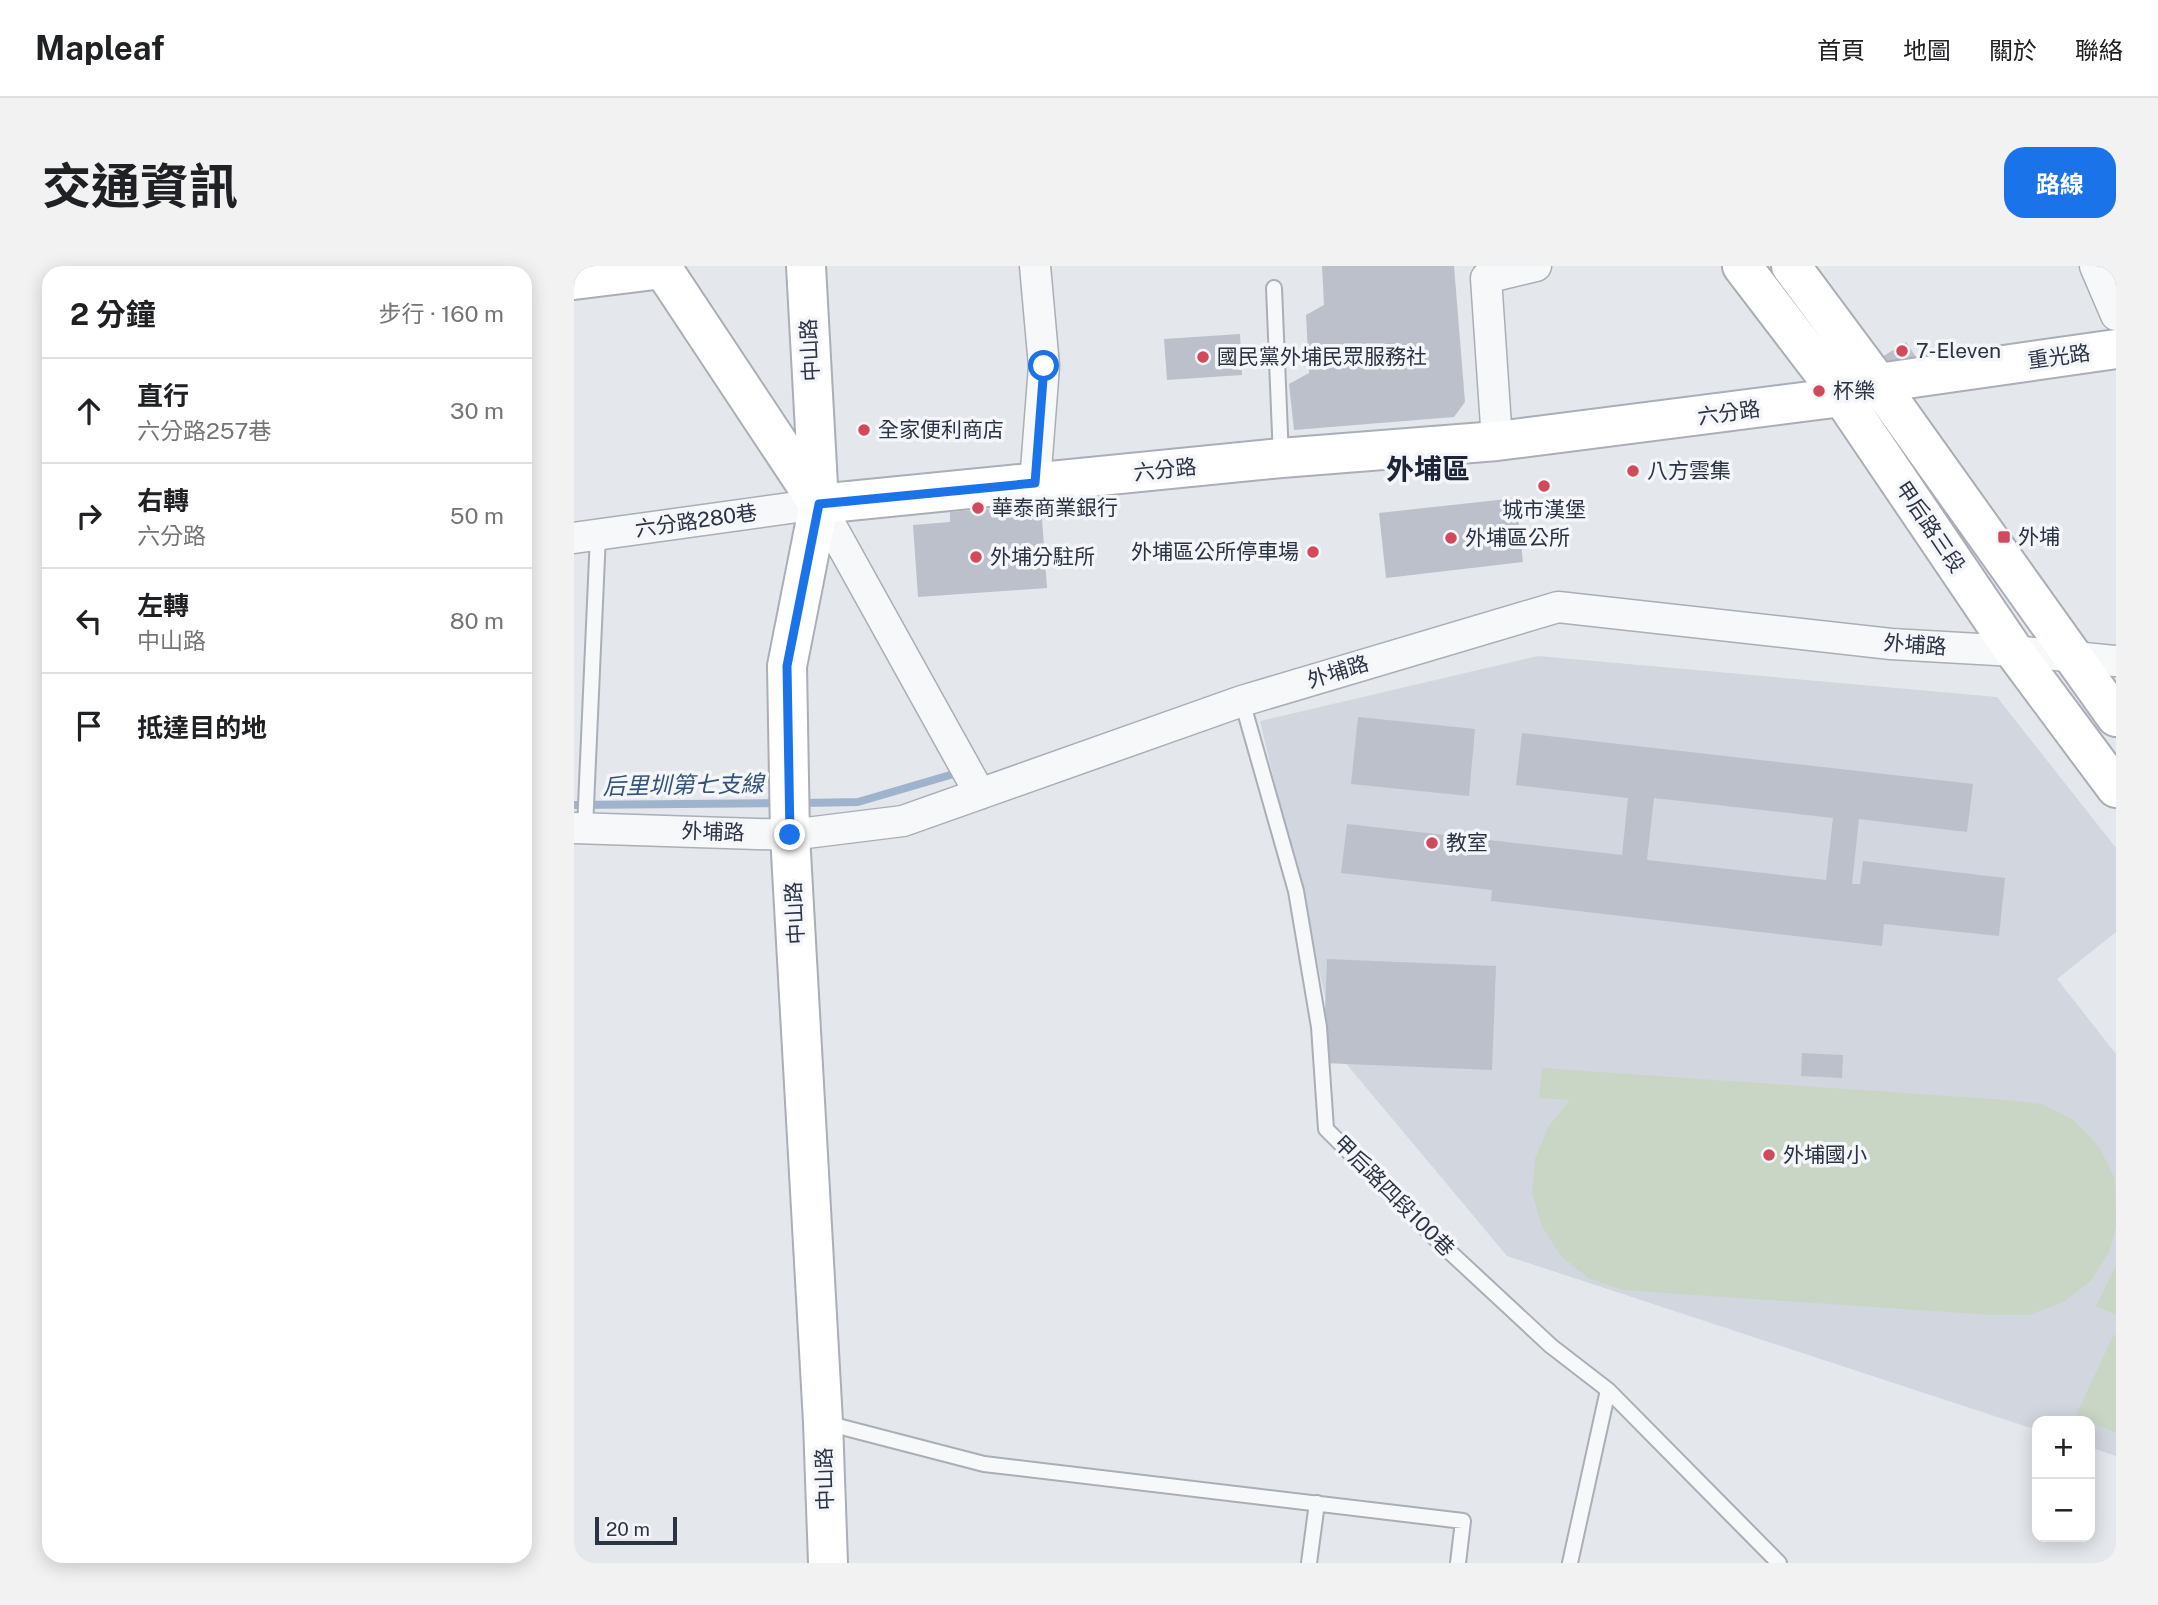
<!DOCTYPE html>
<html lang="zh-TW">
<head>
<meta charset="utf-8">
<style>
	body { margin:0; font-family:"Public Sans","Noto Sans TC",sans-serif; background:#f2f2f2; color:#202124 }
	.controls { position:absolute; right:21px; bottom:21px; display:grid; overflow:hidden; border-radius:14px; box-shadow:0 4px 18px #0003 }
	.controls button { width:63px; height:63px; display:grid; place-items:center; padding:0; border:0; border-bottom:2px solid #e0e0e0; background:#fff; color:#202124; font:35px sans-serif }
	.scale { position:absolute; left:21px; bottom:18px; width:82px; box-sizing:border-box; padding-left:7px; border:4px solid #2b3445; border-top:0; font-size:19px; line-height:24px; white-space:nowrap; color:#2b3445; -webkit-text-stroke:5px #f4f6f9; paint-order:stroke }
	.stop { position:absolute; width:21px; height:21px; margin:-16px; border:5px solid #1a73e8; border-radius:50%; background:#fff }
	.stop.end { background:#1a73e8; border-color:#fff; box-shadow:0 2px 7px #0008 }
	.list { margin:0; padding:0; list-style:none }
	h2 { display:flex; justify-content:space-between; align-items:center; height:91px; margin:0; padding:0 28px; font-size:30px }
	h2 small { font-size:23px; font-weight:400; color:#757577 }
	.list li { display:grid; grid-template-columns:46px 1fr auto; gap:21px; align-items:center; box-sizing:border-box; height:105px; padding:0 28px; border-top:2px solid #e0e0e0 }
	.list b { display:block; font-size:26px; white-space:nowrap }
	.list p { margin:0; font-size:23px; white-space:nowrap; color:#757577 }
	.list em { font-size:23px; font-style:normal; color:#757577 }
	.icon { flex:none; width:38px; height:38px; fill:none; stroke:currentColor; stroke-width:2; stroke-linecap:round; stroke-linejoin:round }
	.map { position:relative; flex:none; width:1542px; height:1297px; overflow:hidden; border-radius:21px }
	header { display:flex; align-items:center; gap:42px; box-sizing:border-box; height:98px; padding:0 35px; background:#fff; border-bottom:2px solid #e0e0e0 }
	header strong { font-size:33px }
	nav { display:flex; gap:38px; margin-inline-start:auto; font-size:24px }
	.intro { display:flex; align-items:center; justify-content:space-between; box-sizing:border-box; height:168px; padding:0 42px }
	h1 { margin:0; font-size:49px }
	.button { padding:18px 32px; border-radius:21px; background:#1a73e8; color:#fff; font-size:24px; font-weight:700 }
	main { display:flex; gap:42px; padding:0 42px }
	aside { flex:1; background:#fff; border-radius:21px; box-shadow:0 4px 18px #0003 }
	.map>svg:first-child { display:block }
</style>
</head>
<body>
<header>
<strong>Mapleaf</strong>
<nav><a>首頁</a><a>地圖</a><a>關於</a><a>聯絡</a></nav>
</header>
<div class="intro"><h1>交通資訊</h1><a class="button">路線</a></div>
<main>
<aside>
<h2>2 分鐘<small>步行 · 160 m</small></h2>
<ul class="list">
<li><svg class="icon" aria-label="ahead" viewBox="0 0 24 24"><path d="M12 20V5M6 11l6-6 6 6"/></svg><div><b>直行</b><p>六分路257巷</p></div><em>30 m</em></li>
<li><svg class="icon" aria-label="right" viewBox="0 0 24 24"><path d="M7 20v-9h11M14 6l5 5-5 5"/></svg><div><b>右轉</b><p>六分路</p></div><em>50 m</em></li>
<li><svg class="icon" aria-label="left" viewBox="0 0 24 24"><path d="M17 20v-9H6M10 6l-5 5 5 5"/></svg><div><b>左轉</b><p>中山路</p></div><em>80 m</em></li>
<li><svg class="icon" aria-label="arrive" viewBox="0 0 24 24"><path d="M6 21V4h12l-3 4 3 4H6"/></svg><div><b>抵達目的地</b></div></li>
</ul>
</aside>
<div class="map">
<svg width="1542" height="1297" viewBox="0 0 1542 1297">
	<rect width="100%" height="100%" fill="#e4e7ec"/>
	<path fill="#d2d6de" d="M964,390L1423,431L1542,582V666L1483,713L1542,788V1190L1516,1181V1155H1463V1164L933,990L765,789L686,455Z"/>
	<path fill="#c9d6c5" d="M968,802L1432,834L1468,838L1500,854L1525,881L1541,913L1542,960L1536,984L1517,1015L1488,1037L1454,1049H1418L1048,1024L1014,1012L987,990L968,961L958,927L961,893L974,861L996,834L965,832Z
		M1542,999V1049L1522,1040Z
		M1540,1068L1542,1070V1167L1502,1149Z"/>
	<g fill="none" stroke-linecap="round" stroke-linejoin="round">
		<path stroke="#9fb4cc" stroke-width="8" d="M227,537L284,536L383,507
			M0,539L207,537"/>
	</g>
	<path fill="#bbc0ca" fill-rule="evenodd" d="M748,0H880L891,136L880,151L720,164L715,118L735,107L732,49L750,39Z
		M666,68L668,109L593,114L590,73Z
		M1332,76L1347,99L1318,101L1305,93Z
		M942,232L949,296L812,312L805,247Z
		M467,239L473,322L344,331L339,259L376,256V246Z
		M784,451L901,463L895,530L777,518Z
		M948,467L1399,518L1393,566L1285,553L1278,618H1286L1289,595L1431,612L1425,670L1310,658L1308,680L917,635L918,624L767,607L773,558L1048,589L1054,532L942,519ZM1080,532L1259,552L1252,614L1073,594Z
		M753,693L922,700L918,804L749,797Z
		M1228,787L1269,789L1268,812L1227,810Z"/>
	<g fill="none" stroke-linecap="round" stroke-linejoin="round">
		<g stroke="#a9aeb7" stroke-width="18">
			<path id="lane" d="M700,22L707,192
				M668,435L722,625L745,761L752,863L864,975L977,1080L1034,1124L1205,1297
				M11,562L24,269
				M252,1157L410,1198L889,1255L884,1297
				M735,1297L743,1237
				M996,1297L1034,1124"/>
		</g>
		<g stroke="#a9aeb7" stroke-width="33">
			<path id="street" d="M1521,0L1542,49
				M923,175L912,12L962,0
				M461,217L470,100L461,0
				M0,272L245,238L406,528
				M0,562L216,569L329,555L668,435L984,341L1317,378L1440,385L1542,395"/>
		</g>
		<g stroke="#a9aeb7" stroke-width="42">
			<path id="secondary" d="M232,0L245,238L213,400L216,569L249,1156L254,1297
				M1168,0L1268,131L1440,385L1542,522
				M1217,0L1304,117L1542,451
				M0,14L89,3L244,237
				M245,238L707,192L923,175L1268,131L1304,117L1542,83"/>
		</g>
		<use href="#lane" stroke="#f7f8fa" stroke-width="14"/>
		<use href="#street" stroke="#f7f8fa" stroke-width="30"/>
		<use href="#secondary" stroke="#fff" stroke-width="38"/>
	</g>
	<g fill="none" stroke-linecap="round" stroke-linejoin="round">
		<path stroke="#1a73e8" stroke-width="9" d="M216,569L213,400L245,238L461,217L470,100"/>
	</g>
	<g fill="#d1495b" stroke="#f4f6f9" stroke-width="2.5">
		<circle cx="1328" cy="85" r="7"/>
		<circle cx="629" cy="91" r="7"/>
		<circle cx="1245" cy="125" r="7"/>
		<circle cx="290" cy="164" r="7"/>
		<circle cx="1059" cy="205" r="7"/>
		<circle cx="970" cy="220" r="7"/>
		<circle cx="404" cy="242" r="7"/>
		<rect x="1423" y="264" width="14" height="14" rx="3.5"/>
		<circle cx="877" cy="272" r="7"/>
		<circle cx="739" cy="286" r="7"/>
		<circle cx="402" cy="291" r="7"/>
		<circle cx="858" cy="577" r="7"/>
		<circle cx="1195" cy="889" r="7"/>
	</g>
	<g text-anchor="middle" stroke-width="7" stroke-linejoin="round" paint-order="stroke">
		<g font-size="21" fill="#2b3445" stroke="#f4f6f9">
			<text transform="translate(236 84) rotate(-93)" y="7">中山路</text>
			<text transform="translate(1485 91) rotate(-8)" y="7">重光路</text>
			<text transform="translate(1155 147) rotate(-8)" y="7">六分路</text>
			<text transform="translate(591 204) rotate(-6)" y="7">六分路</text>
			<text transform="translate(122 255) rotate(-8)" y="7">六分路280巷</text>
			<text transform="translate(1356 261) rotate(56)" y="7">甲后路三段</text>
			<text transform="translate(1341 379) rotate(4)" y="7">外埔路</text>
			<text transform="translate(764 406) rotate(-17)" y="7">外埔路</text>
			<text transform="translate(139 566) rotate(2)" y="7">外埔路</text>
			<text transform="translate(221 647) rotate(-93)" y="7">中山路</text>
			<text transform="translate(820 930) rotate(45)" y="7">甲后路四段100巷</text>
			<text transform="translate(251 1213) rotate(-92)" y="7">中山路</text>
		</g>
		<g font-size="21" fill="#2b3445" stroke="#f4f6f9" text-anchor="start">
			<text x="1342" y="92">7-Eleven</text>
			<text x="643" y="98">國民黨外埔民眾服務社</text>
			<text x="1259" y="132">杯樂</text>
			<text x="304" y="171">全家便利商店</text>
			<text x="1073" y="212">八方雲集</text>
			<text x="418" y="249">華泰商業銀行</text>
			<text x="970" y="251" text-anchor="middle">城市漢堡</text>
			<text x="1444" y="278">外埔</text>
			<text x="891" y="279">外埔區公所</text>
			<text x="725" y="293" text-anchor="end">外埔區公所停車場</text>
			<text x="416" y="298">外埔分駐所</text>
			<text x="872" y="584">教室</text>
			<text x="1209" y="896">外埔國小</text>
		</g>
		<g font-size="23" font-style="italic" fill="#34527a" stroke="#f4f6f9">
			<text transform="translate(109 519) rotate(-1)" y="8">后里圳第七支線</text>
		</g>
		<g font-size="28" font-weight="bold" fill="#1d2536" stroke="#f4f6f9">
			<text x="854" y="213">外埔區</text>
		</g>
	</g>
</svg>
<div class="controls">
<button>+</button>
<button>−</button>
</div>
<div class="scale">20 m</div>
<div class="stop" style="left:470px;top:100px"></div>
<div class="stop end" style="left:216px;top:569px"></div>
</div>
</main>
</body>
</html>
